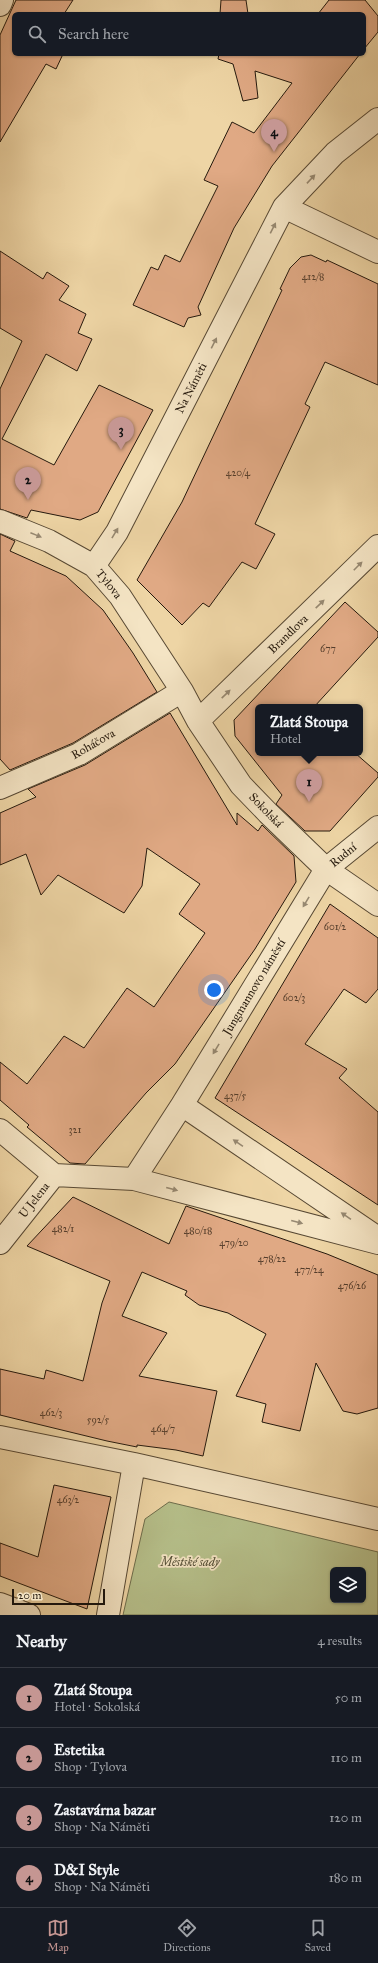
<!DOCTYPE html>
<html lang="en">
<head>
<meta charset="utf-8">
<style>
	body { margin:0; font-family:"IM FELL Great Primer",serif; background:#20242c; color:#f1f3f6 }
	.controls { position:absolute; right:12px; bottom:12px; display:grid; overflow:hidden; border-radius:6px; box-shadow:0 1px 3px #0004 }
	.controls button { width:36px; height:36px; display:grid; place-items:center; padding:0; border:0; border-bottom:1px solid #363941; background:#171b24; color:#f1f3f6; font:20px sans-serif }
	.scale { position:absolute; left:12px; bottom:10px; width:93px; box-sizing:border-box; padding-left:4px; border:2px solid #25190d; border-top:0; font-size:11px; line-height:14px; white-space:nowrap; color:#25190d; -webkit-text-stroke:3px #f4e4c4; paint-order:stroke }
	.you { position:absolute; left:214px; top:990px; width:14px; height:14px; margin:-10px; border:3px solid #fff; border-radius:50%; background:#1a73e8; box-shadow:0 0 0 6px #1a73e833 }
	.badge { display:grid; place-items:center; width:26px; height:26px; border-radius:50%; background:#c59692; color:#111; font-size:13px; font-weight:700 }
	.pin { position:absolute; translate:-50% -33px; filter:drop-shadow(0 1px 2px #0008) }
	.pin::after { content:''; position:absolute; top:21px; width:14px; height:12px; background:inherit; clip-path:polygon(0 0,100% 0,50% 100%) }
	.popup { position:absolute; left:255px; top:704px; width:108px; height:52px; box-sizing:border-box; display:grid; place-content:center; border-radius:6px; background:#171b24; filter:drop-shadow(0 1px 3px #0005); font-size:13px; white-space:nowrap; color:#9ea1a6 }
	.popup b { font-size:15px; color:#f1f3f6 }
	.popup::after { content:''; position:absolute; left:50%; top:100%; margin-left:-8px; border:8px solid transparent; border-top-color:#171b24 }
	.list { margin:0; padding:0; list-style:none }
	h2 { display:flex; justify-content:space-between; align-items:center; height:52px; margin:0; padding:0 16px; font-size:17px }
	h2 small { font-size:13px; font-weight:400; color:#9ea1a6 }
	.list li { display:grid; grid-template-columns:26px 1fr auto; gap:12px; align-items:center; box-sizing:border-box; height:60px; padding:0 16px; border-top:1px solid #363941 }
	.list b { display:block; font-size:15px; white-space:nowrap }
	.list p { margin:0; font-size:13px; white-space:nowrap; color:#9ea1a6 }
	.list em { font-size:13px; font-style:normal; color:#9ea1a6 }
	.icon { flex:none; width:22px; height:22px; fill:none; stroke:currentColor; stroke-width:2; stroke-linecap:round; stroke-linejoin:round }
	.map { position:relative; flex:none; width:378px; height:1615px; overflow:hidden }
	.search { position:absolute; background:#171b24; box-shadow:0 1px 3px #0004; left:12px; right:12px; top:12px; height:44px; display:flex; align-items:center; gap:10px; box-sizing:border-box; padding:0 14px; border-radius:6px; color:#9ea1a6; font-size:15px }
	.sheet { height:292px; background:#171b24 }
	nav { display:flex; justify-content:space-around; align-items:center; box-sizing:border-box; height:56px; border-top:1px solid #363941; background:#171b24; font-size:11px; color:#9ea1a6 }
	nav a { display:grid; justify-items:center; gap:2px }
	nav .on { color:#c59692 }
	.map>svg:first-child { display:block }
</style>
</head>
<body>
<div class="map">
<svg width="378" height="1615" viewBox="0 0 378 1615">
	<rect width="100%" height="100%" fill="#eed5a5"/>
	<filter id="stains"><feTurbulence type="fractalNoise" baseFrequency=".005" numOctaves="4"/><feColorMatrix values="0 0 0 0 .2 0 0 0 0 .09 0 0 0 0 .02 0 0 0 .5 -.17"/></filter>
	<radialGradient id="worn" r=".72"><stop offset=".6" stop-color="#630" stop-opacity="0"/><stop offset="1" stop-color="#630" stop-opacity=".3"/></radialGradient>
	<path fill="#b5be89" stroke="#6d6c4b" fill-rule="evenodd" d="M169,1502L378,1552V1615H123L145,1519ZM333,1570H363V1600H333Z"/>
	<path fill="#e0a984" stroke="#25190d" d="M16,0H73L64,14H14V54H63L56,69L46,64L0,142V35Z
		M221,0H246L248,14H220Z
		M329,0H365L378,16V32L364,49V14H318Z
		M219,54H360L272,166L234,228L198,307L201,315L188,318L184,327L133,305L151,267L158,270L165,255L180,262L218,186L204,180L232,122L254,133L292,83L255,71L258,98L243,101L233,64L218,59Z
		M0,251L43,279L47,272L69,286L59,300L86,314L78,333L92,339L77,371L46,354L2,439L54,465L99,385L153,410L98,512L80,520L31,510L27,518L0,509V389L22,341L0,328Z
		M311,255L326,262L327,260L378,284V385L325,362L305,404L310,407L255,524L275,534L256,569L242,562L209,607L203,603L182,625L137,580L182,502L282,290L280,289L290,268L301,257Z
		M0,534L15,541L10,551L66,576L103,610L133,653L157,692L73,743L10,770L0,759Z
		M345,602L378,632V637L314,707H258V753H355L378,773V777L330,831H305L276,804L282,795L235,736L234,720Z
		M170,713L237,825V813L258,831L262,825L294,856L296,882L255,949L175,1064L146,1093L85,1164L70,1163L27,1127L29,1125L0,1100V1062L27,1084L64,1036L84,1048L127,988L154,1007L205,933L179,914L200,884L147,848L142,886L124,913L58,875L41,895L26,854L0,865V813L36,797L28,789L85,765Z
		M330,904L378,938V989L366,1003L344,989L305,1044L347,1069L339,1078L378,1112V1205L215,1098Z
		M73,1197L169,1244L186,1206L327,1254L378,1275V1408L357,1414L343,1411L316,1363L300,1431L262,1422L266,1404L236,1396L266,1334L228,1313L199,1305L185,1295L187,1291L142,1272L122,1316L167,1333L139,1376L217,1391L203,1456L176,1450L137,1445V1447L107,1441L0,1415V1369L44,1379L46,1370L83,1381L102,1303L110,1281L27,1246Z
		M54,1485L111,1497L87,1609L0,1576V1543L38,1557Z"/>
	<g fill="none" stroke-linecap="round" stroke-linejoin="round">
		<g stroke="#574833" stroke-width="24">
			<path id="minor" d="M0,5L2,0
				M284,207L378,252
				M0,521L49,541L94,566L120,596L182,691L198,721L241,785L268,813L326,869L378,905
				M94,566L117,532L284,207L335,153L378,119
				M198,721L378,546
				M0,788L79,754L182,691
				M182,1105L378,1238
				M0,1130L54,1175
				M54,1175L134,1179L182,1105L326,869L378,827
				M134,1179L378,1243
				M0,1243L54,1175
				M0,1437L134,1464L378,1519
				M0,1604L29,1615
				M108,1615L134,1464"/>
		</g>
		<use href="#minor" stroke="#f4e4c4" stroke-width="22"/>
	</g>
	<defs><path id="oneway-solid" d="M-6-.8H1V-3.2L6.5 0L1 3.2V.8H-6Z"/></defs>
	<g fill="#978972">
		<use href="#oneway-solid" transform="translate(311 179) rotate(-47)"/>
		<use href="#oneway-solid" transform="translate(273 228) rotate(-63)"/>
		<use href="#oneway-solid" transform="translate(214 343) rotate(-63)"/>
		<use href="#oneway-solid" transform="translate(115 533) rotate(-59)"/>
		<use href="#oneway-solid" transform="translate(36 535) rotate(22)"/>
		<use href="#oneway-solid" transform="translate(358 566) rotate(-45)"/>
		<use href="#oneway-solid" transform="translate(320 604) rotate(-44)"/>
		<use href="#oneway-solid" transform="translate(226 694) rotate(-44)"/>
		<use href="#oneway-solid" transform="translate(306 902) rotate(121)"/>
		<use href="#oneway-solid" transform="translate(216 1049) rotate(121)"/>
		<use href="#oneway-solid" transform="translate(238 1143) rotate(-146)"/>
		<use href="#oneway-solid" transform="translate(172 1189) rotate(15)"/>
		<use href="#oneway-solid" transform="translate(346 1216) rotate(-146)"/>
		<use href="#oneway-solid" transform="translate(297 1222) rotate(15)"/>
	</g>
	<g text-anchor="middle" stroke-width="3.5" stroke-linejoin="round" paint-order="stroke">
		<g font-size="10" fill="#543d2b">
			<text x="313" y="280">412/8</text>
			<text x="238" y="476">420/4</text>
			<text x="328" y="652">677</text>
			<text x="335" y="930">601/2</text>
			<text x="294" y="1001">602/3</text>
			<text x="235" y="1099">437/5</text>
			<text x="75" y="1133">321</text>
			<text x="63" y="1232">482/1</text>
			<text x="198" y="1234">480/18</text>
			<text x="234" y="1246">479/20</text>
			<text x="272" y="1262">478/22</text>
			<text x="309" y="1273">477/24</text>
			<text x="352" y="1289">476/26</text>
			<text x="51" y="1416">462/3</text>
			<text x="98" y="1423">592/5</text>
			<text x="163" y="1432">464/7</text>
			<text x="68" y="1503">463/2</text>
		</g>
		<g font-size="12" fill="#25190d" stroke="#f4e4c4">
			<text transform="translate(191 388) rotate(-63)" y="4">Na Náměti</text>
			<text transform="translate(109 584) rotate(51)" y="4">Tylova</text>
			<text transform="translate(288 634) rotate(-44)" y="4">Brandlova</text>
			<text transform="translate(93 744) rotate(-30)" y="4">Roháčova</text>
			<text transform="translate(266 810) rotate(46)" y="4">Sokolská</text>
			<text transform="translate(343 855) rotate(-39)" y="4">Rudní</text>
			<text transform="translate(254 987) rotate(-59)" y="4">Jungmannovo náměstí</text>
			<text transform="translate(34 1200) rotate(-52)" y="4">U Jelena</text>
		</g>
		<g font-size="12" font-style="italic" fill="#504b32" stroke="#f4e4c4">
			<text x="190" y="1566">Městské sady</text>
		</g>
	</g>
	<rect width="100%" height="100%" filter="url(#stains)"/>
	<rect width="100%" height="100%" fill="url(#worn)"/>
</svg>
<div class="controls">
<button><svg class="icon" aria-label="layers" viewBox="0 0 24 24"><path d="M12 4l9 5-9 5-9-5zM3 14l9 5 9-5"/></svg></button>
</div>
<div class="scale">20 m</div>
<div class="you"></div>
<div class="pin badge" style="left:309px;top:802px">1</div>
<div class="popup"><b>Zlatá Stoupa</b>Hotel</div>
<div class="pin badge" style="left:28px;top:500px">2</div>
<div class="pin badge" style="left:121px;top:450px">3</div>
<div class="pin badge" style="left:274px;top:152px">4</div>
<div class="search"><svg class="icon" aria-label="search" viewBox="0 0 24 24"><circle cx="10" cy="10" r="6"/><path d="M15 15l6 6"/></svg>Search here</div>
</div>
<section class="sheet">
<h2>Nearby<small>4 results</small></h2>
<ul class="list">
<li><span class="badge">1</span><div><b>Zlatá Stoupa</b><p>Hotel · Sokolská</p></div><em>50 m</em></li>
<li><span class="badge">2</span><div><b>Estetika</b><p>Shop · Tylova</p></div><em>110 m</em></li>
<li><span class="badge">3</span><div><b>Zastavárna bazar</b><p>Shop · Na Náměti</p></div><em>120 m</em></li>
<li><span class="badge">4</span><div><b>D&amp;I Style</b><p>Shop · Na Náměti</p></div><em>180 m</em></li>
</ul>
</section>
<nav>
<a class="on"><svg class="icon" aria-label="map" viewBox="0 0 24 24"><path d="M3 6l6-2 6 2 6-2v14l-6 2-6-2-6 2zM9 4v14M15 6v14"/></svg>Map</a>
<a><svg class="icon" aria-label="directions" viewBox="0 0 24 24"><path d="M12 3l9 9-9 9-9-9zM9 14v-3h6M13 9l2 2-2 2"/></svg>Directions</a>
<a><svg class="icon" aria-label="saved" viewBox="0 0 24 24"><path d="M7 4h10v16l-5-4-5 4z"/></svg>Saved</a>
</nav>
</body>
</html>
